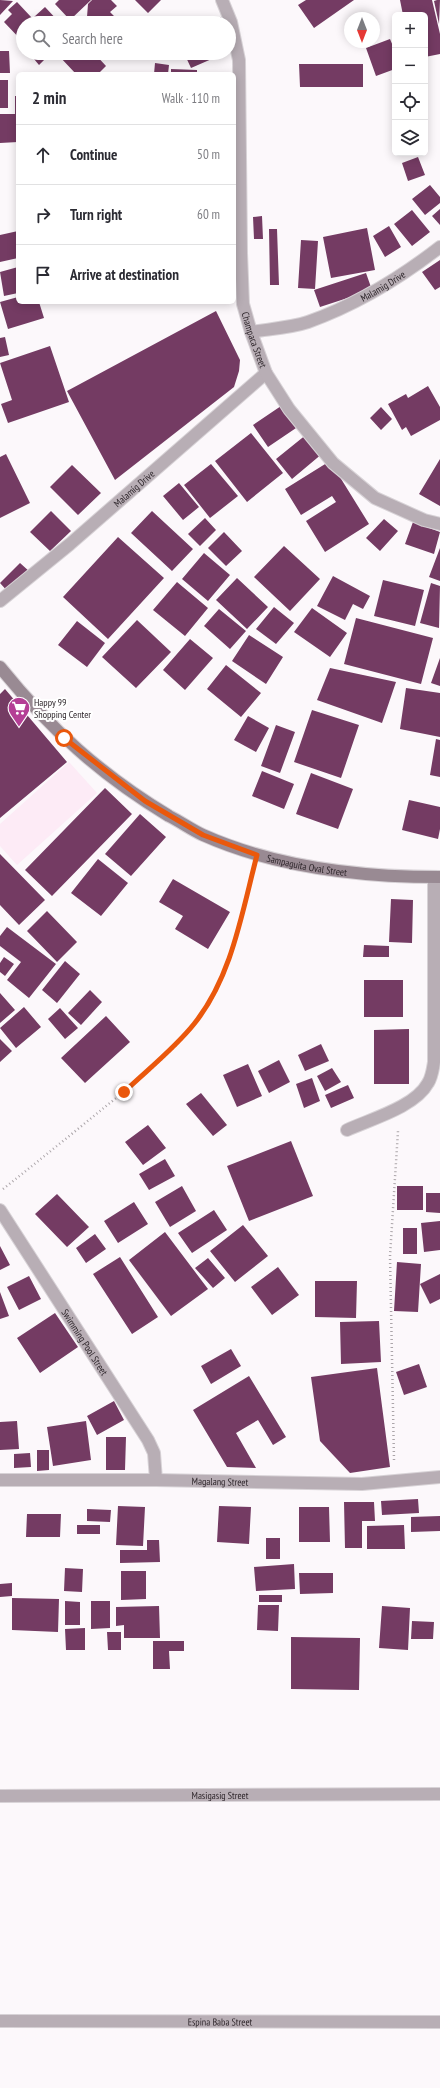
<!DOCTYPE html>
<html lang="en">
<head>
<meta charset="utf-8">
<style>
	body { margin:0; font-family:"PT Sans Narrow",sans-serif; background:#f2f2f3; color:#2b2b33 }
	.controls { position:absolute; right:12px; top:12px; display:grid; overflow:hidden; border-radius:6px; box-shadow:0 2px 10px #0003 }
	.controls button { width:36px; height:36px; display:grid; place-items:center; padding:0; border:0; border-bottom:1px solid #e1e1e2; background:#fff; color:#2b2b33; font:20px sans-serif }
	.compass { position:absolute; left:344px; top:12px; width:36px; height:36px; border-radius:50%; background:#fff; box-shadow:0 2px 10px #0003; rotate:180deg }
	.stop { position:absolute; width:12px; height:12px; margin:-9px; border:3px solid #ea580c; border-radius:50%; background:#fff }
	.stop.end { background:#ea580c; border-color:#fff; box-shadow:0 1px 4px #0008 }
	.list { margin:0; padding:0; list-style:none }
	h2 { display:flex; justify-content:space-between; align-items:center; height:52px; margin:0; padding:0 16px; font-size:17px }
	h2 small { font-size:13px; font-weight:400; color:#7c7c81 }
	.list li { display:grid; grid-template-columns:26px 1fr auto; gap:12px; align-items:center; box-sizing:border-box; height:60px; padding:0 16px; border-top:1px solid #e1e1e2 }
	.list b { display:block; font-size:15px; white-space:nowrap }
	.list em { font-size:13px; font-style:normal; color:#7c7c81 }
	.icon { flex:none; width:22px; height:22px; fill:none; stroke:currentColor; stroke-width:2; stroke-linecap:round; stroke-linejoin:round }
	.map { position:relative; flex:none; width:440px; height:2088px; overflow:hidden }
	.search { position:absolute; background:#fff; box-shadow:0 2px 10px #0003; left:16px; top:16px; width:220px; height:44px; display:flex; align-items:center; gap:10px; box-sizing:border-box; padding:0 14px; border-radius:22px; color:#7c7c81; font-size:15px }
	.panel { position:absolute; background:#fff; box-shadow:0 2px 10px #0003; left:16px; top:72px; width:220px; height:232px; border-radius:6px }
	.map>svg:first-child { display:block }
</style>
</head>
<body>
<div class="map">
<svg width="440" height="2088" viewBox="0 0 440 2088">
	<rect width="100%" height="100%" fill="#fcf8fb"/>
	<path fill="#fdebf6" d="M69,762L97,793L17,865L0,846V824Z"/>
	<path fill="#743b63" d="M0,0L13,1L0,15Z
		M59,0H91L70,20L55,4Z
		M92,0H111L117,6L110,12L121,23H94L87,17L88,4Z
		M135,0H161L148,13Z
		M306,0H354L314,28L298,5Z
		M400,0H432L440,34V54L425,57V15H403Z
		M437,0H440L439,24L434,1Z
		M17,2L32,18L27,23H23V42L4,22L12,14L8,10Z
		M45,7L60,23H40L34,17Z
		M221,17L223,23H206Z
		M390,39L395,51V69L376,76L366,48Z
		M0,51H9L10,73H0Z
		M29,53H51L39,65Z
		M62,53H94L106,66L98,74H76L59,56Z
		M184,53H212L214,58L191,68Z
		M155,63L169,65L168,74H154Z
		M299,64H363V87H300Z
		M171,69L197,70V74H171Z
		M0,80H8V108H0Z
		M15,96H18V142L0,143V114H15Z
		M418,157L425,175L408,181L402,163Z
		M430,185L440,197V203L425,215L412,199Z
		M440,209V225L432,216Z
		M412,210L430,232L412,246L394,224Z
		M262,216L263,239H254L253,217Z
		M389,226L401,247L385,257L373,236Z
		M367,228L375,270L331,278L323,237Z
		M269,229H277L279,285H270Z
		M18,231V258L0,262V235Z
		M301,240L318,241L315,289L298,288Z
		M440,260V287L435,290L422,272Z
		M18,267V293L4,296L0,272Z
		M366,273L372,290L320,307L314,290Z
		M18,297V302H39L44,318L8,329L0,302Z
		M216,311L240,360L239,371L234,387L115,480L67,391Z
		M5,337L9,355L0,357V338Z
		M50,346L69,402L8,423L1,404L12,400L0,363Z
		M428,386L440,407V420L411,436L406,427L402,430L388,404L406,394L408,398Z
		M284,404L299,426L268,447L253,425Z
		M381,407L392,419L381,430L370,418Z
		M251,433L283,473L247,502L215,461Z
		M307,434L323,453L292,479L276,459Z
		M6,454L30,503L0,518V457Z
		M440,459V506L419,494Z
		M330,461L369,524L325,552L306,521L336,502L332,496L301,515L285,489Z
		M211,464L238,496L210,518L184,485Z
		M72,465L101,493L78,515L50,487Z
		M179,483L199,507L183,520L163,496Z
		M51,511L71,531L50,551L30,532Z
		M152,511L193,549L172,571L131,533Z
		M205,518L216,530L200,546L188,534Z
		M384,519L398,531L380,551L366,538Z
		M413,522L440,532L434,554L405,544Z
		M224,532L242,551L226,566L208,548Z
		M118,537L164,578L108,639L63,597Z
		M284,546L320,579L290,611L254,577Z
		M440,548V581L429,577Z
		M204,553L230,575L208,601L182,579Z
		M20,563L30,572L9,593L0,583Z
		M333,576L370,596L363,609L353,604L345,620L317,606Z
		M237,578L268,607L247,629L216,600Z
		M383,580L424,590L415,626L374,616Z
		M177,582L208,608L185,636L153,610Z
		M431,583L440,586L439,628L420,623Z
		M274,607L294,623L276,644L256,629Z
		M312,608L347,633L330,657L294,632Z
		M219,609L246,631L230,649L204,626Z
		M356,618L433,638L421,684L344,664Z
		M137,620L171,652L136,688L102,657Z
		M77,621L105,643L87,667L58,645Z
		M249,635L283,657L266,684L232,661Z
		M190,639L213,658L185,690L163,670Z
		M440,658V686L431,683Z
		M226,665L261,693L241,717L207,689Z
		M330,668L396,682L382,723L317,700Z
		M406,688L440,693V737L400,729Z
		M5,689L67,762L0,818V694Z
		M312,710L359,725L341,778L294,762Z
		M248,716L269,728L256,752L234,740Z
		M276,725L295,732L280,773L261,766Z
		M436,739L440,740V777L430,775Z
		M262,771L294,784L284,809L252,796Z
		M311,773L353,789L338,829L296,814Z
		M105,788L132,814L52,896L25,870Z
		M409,800L440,807V829L438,839L402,830Z
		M140,814L166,837L131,876L105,854Z
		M0,854L45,900L19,925L0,905Z
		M98,859L128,883L101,916L71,893Z
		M173,879L230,912L208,949L175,929L183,916L159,902Z
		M391,899L413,900L412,943L389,942Z
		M47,911L77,942L57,962L27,931Z
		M7,927L56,964L29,998L7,980L21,962L0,946V936Z
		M364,945L389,946V957H363Z
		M4,957L14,964L5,976L0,972V963Z
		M65,961L80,974L57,1003L42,990Z
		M364,980H403V1017H364Z
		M90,990L102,1002L81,1025L68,1013Z
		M0,993L15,1010L0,1023Z
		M24,1007L41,1027L16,1048L0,1028Z
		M60,1008L78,1028L65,1039L48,1019Z
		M106,1016L130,1042L85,1083L61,1058Z
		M409,1029V1084H374V1030Z
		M0,1039L12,1051L0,1062Z
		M321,1044L329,1061L305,1071L298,1055Z
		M279,1060L290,1082L269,1093L258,1071Z
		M248,1064L262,1096L237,1107L223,1075Z
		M332,1068L341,1082L325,1091L317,1076Z
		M312,1078L320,1101L304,1108L296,1084Z
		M348,1085L354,1098L331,1108L325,1095Z
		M201,1093L227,1125L213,1136L186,1104Z
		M148,1125L166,1148L143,1165L125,1142Z
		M291,1141L313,1196L249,1221L227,1166Z
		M165,1159L175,1176L149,1190L139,1174Z
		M182,1186L196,1211L170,1227L155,1202Z
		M397,1186H423V1210H397Z
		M426,1193H440V1213L426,1212Z
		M57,1194L89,1227L67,1247L35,1214Z
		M134,1202L148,1224L118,1243L104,1221Z
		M214,1210L227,1230L192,1253L178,1233Z
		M440,1221V1250L424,1252L421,1223Z
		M243,1225L268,1256L235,1282L210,1251Z
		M403,1228H417V1254H403Z
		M165,1232L208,1289L171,1316L129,1260Z
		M95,1234L106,1249L86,1263L76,1248Z
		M0,1246L10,1265L0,1270Z
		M120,1257L158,1317L132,1334L93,1274Z
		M208,1258L225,1278L213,1288L195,1268Z
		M397,1262L421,1264L418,1312L394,1311Z
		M278,1267L299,1295L272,1315L251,1287Z
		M440,1274V1299L430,1304L420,1284Z
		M29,1276L41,1299L19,1310L7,1287Z
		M315,1281H357L356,1318L315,1317Z
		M0,1292L9,1316L0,1319Z
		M55,1313L78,1347L40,1373L17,1338Z
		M379,1321L381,1362L341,1364L340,1322Z
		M231,1349L241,1366L211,1384L201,1366Z
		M419,1364L427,1387L404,1395L396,1372Z
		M377,1368L390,1467L350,1473L320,1441L311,1377Z
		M249,1376L286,1437L273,1445L258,1420L236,1433L256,1468L227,1467L193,1410Z
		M114,1401L124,1420L97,1435L87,1416Z
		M17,1421L19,1449L0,1450V1422Z
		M86,1421L91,1460L53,1466L47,1427Z
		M106,1437H126L125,1470H106Z
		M37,1450H49V1470L37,1471Z
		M30,1453L31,1467L14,1468V1454Z
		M418,1499L419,1513L382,1515L381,1501Z
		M344,1502H374L375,1521H362V1548H345Z
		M118,1506L145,1507L143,1546L116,1545Z
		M219,1506L251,1507L249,1544L217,1542Z
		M299,1507H329L330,1542H299Z
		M87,1509L111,1510L110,1522L87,1521Z
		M27,1514H61L60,1537H26Z
		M440,1516V1531L411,1532V1517Z
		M77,1525H100V1534H77Z
		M404,1525L405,1549H367V1526Z
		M266,1538H280V1559H266Z
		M147,1540H159L160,1562L120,1563V1550H147Z
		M294,1564L295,1589L256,1591L254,1567Z
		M65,1568L83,1569L82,1592L64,1591Z
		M121,1571H146V1599L121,1600Z
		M299,1573H333V1593L300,1594Z
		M12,1583V1596L0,1597V1584Z
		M259,1595H282V1602H259Z
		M12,1598L59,1599L58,1632L12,1630Z
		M65,1601L80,1602V1625H65Z
		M91,1601H110V1628L91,1629Z
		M258,1605H279L278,1631L257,1630Z
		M159,1606L160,1638H124V1625L116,1626V1607Z
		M382,1606L410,1608L408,1650L379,1648Z
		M412,1621L434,1622L433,1639H411Z
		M85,1628V1650H66L65,1629Z
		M107,1632H121V1650H108Z
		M291,1637L360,1638L359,1690L291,1689Z
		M153,1641H184V1651H169L170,1669H153Z"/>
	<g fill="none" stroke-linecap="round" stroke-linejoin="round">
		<g stroke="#d7d2d6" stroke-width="14">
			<g id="lane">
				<path id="s1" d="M0,601L70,544L266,373"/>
			</g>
		</g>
		<g stroke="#d7d2d6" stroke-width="14">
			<g id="street">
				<path id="s2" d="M222,0L231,22L239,60L241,253L243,304L251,332L266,373L289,409L333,463L375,498L424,520L440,524"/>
				<path id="s3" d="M251,332C269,329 290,328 308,322C356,305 400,278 440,247"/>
				<path d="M347,1130C371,1119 415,1107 428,1083C432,1077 433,1068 434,1062V877"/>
				<path id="s4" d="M0,1210L148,1440L154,1453L156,1480"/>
				<path id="s5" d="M0,1480H156L362,1484L440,1477"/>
				<path id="s6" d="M0,1796L440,1794"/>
				<path id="s7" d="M0,2021L440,2022"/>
			</g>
		</g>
		<g stroke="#d7d2d6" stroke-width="14">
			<g id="secondary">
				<path id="s8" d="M0,667C50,729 101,775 169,816C181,822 192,830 203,835C277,868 361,877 440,877"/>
			</g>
		</g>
		<path stroke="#aba5a9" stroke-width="2.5" stroke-dasharray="1 3" stroke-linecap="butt" d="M3,1189C36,1163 68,1137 100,1111C141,1078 188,1042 214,995C233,960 242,913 252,874
			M394,1460L390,1256L398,1131"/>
		<use href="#lane" stroke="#b8aeb5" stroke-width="12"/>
		<use href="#street" stroke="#b8aeb5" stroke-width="12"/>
		<use href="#secondary" stroke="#998a93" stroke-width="12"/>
	</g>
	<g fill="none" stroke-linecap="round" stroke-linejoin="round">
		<path stroke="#ea580c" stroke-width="5" d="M64,738L145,801L203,835L257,855C242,912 232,977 194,1024C174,1049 147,1070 124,1092"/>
	</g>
	<defs>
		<g id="supermarket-pin" transform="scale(1.15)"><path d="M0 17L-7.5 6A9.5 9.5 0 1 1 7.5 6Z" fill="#b43e95" stroke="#fff"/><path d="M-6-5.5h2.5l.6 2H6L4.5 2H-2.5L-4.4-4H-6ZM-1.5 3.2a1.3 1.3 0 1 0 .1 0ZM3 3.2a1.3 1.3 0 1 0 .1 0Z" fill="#fff"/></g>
	</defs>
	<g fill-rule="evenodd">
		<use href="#supermarket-pin" x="19" y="708"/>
	</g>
	<g text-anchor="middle" stroke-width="4" stroke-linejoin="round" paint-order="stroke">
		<g font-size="10" fill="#2e262b" stroke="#fff">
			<text dy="4" stroke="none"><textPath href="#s3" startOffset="141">Malamig Drive</textPath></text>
			<text dy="4" stroke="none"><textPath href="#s2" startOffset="344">Champaca Street</textPath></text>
			<text dy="4" stroke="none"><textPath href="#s1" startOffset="175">Malamig Drive</textPath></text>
			<text dy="4" stroke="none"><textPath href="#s8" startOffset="374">Sampaguita Oval Street</textPath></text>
			<text dy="4" stroke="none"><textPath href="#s4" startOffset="157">Swimming Pool Street</textPath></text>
			<text dy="4" stroke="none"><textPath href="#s5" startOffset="220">Magalang Street</textPath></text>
			<text dy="4" stroke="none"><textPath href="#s6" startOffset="220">Masigasig Street</textPath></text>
			<text dy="4" stroke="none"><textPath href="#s7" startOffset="220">Espina Baba Street</textPath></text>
		</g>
		<g font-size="10" fill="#2e262b" stroke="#fff" text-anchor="start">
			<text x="34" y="706">Happy 99<tspan x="34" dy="12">Shopping Center</tspan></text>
		</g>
	</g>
</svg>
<div class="controls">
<button>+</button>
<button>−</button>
<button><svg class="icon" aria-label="locate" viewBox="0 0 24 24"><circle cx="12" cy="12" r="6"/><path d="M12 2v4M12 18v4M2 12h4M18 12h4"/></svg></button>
<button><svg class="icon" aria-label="layers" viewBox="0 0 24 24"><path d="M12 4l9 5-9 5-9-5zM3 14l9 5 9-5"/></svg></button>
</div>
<svg class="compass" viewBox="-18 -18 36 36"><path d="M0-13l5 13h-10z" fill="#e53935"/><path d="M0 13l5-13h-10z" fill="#7c7c81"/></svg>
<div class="stop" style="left:64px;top:738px"></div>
<div class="stop end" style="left:124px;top:1092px"></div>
<div class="search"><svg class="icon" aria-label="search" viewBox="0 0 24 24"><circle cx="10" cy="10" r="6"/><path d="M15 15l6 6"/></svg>Search here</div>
<section class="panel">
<h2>2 min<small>Walk · 110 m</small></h2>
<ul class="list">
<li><svg class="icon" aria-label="ahead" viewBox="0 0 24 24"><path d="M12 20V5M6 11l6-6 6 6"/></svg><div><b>Continue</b></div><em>50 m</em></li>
<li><svg class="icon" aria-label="right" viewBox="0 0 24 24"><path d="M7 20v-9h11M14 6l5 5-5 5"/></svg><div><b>Turn right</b></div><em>60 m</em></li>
<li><svg class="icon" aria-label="arrive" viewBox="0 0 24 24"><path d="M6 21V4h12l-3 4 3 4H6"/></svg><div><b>Arrive at destination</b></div></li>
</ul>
</section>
</div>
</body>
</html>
